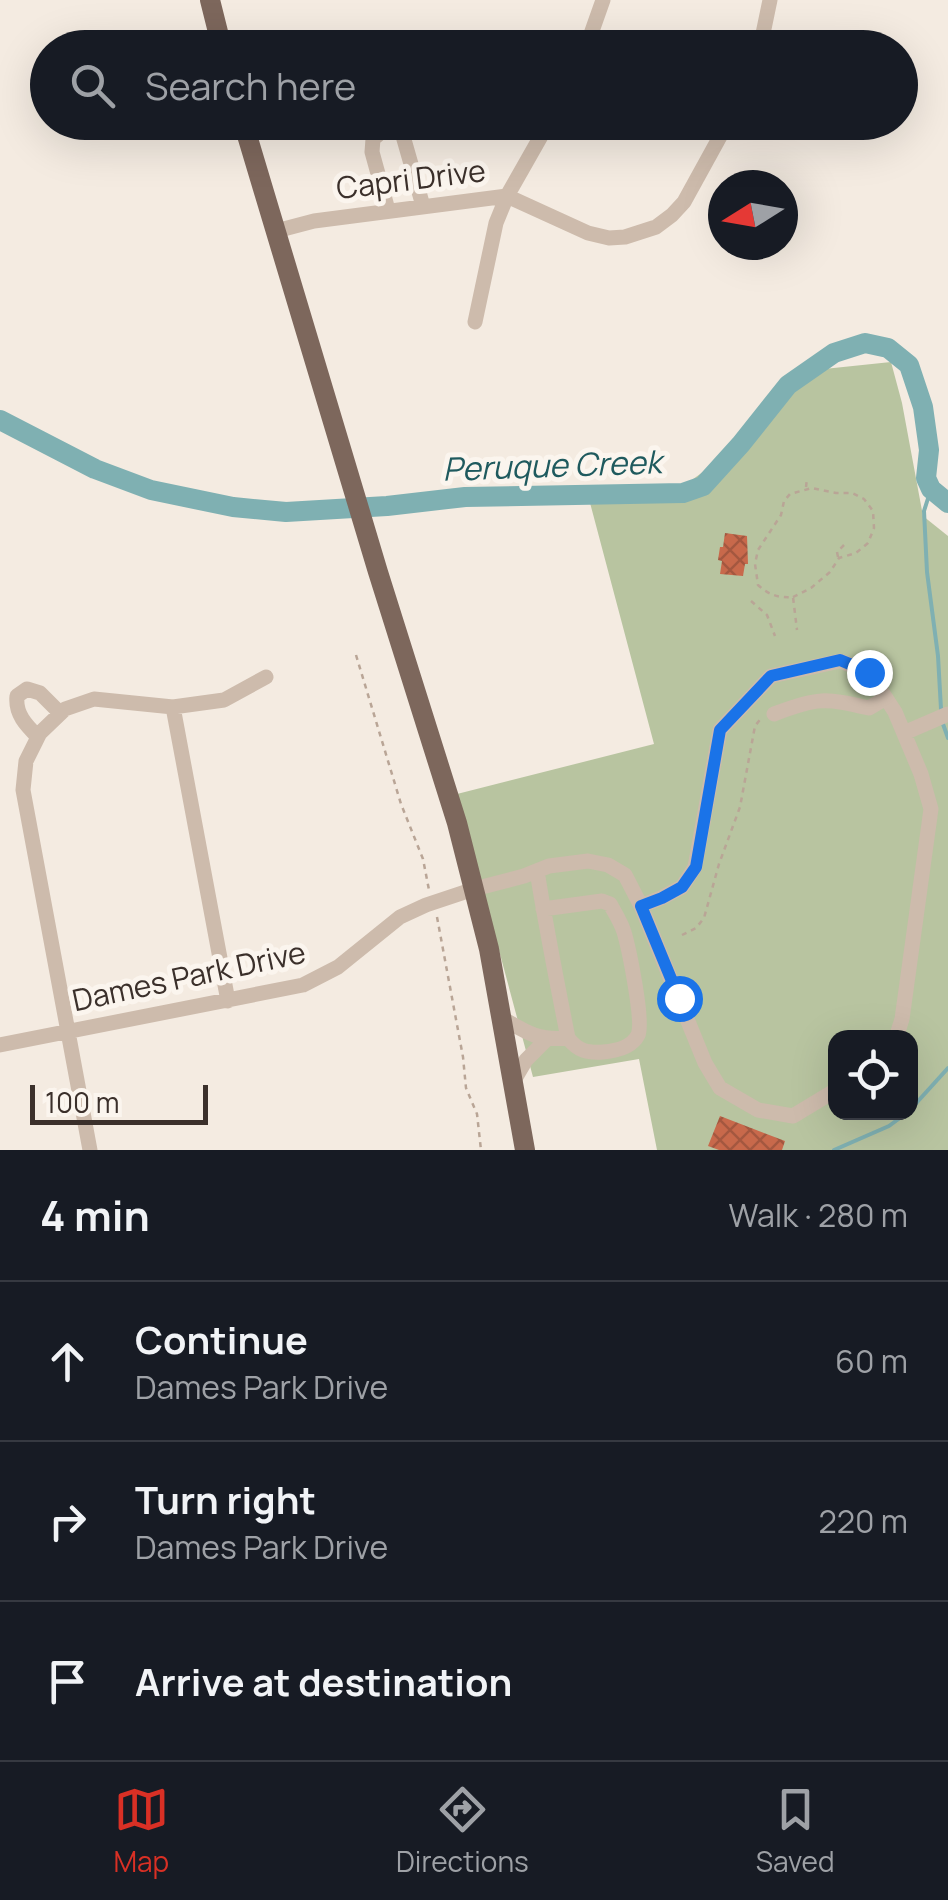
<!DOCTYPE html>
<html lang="en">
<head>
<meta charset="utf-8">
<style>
	body { margin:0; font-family:Manrope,sans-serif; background:#242831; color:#f1f3f6 }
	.controls { position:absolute; right:30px; bottom:30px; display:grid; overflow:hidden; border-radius:20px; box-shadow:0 10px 40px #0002 }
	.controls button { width:90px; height:90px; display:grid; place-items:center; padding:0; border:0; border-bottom:2px solid #363941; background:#171b24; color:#f1f3f6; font:50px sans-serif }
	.compass { position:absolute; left:708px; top:170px; width:90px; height:90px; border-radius:50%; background:#171b24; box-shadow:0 10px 40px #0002; rotate:259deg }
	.scale { position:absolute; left:30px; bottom:25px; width:178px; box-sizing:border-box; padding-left:10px; border:5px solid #3b302b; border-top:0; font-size:28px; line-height:35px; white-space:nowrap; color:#3b302b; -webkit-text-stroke:8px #fbf5ee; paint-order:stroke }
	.stop { position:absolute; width:30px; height:30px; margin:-22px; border:8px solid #1a73e8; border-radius:50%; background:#fff }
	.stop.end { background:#1a73e8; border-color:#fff; box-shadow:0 2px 10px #0008 }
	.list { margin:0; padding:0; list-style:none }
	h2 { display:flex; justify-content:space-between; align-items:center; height:130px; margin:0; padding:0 40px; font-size:42px }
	h2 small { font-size:32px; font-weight:400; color:#9ea1a6 }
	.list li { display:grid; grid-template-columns:65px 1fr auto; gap:30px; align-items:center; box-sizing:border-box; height:160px; padding:0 40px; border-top:2px solid #363941 }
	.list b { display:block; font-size:38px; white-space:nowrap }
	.list p { margin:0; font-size:32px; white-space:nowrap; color:#9ea1a6 }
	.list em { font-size:32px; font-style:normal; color:#9ea1a6 }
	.icon { flex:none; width:55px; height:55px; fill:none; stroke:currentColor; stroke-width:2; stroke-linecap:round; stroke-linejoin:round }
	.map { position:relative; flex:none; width:948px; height:1150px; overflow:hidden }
	.search { position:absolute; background:#171b24; box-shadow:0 10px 40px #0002; left:30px; right:30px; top:30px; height:110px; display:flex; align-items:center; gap:25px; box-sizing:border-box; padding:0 35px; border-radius:55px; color:#9ea1a6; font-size:38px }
	.sheet { height:610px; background:#171b24 }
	nav { display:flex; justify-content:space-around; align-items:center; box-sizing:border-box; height:140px; border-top:2px solid #363941; background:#171b24; font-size:28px; color:#9ea1a6 }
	nav a { display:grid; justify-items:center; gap:5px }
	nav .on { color:#d93025 }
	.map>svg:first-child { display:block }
</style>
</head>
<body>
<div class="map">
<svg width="948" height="1150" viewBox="0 0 948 1150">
	<defs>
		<pattern id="building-cross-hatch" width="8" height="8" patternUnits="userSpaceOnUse" patternTransform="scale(2.5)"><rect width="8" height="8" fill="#c8694b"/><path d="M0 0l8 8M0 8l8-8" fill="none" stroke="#a4573f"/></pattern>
	</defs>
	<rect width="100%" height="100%" fill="#f4ebe1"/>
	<path fill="#b8c4a0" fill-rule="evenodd" d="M891,362L902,403L923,516L948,536V1150H657L639,1059L533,1077L457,794L654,744L589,499L678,490L754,435L805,371ZM836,1038H910V1112H836Z"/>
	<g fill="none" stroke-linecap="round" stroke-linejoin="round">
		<path stroke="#7fb0b2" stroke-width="4" d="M931,489L924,511L927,572L938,656L941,709
			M943,724L948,738
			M910,1110L948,1068
			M834,1150L889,1126L908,1112"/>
		<path stroke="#7fb0b2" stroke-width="20" d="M0,420L95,469L151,490L233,507L286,512L387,506L465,497L683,493L703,486L741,444L788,385L834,353L865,343L888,348L909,365L923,407L929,450L926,478L931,489L948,503"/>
	</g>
	<path fill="url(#building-cross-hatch)" d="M725,533L747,536L748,564H745L743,576L720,574L722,561L718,560L720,547H723Z
		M720,1116L785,1141L782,1150H719L708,1146Z"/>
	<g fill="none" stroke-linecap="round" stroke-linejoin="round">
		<path stroke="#b9a596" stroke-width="2.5" stroke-dasharray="5 5" stroke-linecap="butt" d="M806,487L807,478
			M838,557L837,552L846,543
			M793,597L811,588L830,572L839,558L856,553L868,543L874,528L873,511L864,499L852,493H836L812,488L790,494L784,501L781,515L758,550L755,564L758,585C769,595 778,598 793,597L797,630
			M751,601L767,615L775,636
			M356,655L401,804L423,859L429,890
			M437,917L463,1057L466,1088L477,1114L481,1150
			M682,935L696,928L704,918L719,864L740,807L755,726L762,717"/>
		<path stroke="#cdbbac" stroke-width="15" d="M586,48L603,0
			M760,48L770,0
			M399,122L423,206
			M388,210L372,152L373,139L380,133L400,126
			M276,231L314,221L507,196L588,233L609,238L625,237L656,227L672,215L684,202L728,122
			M475,322L496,223L507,196L549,122
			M173,707L228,1001
			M774,714C818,697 825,698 869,708L886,698
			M904,733L948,714
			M38,737C26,725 15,714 17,696L27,689L40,693L60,713
			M537,871C546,927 557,983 568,1038C578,1051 587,1053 603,1052C615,1051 632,1047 638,1035C644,1022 629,949 624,932C621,922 615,913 610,904L602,901L543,909
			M641,906L661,898L682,887L695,867L720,730L771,676L840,661L869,672L895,712L921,774L931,809L902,1019L896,1038
			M502,1018C527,1033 539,1041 568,1038
			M0,1045L303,985L338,967L400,917L426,905L474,889L524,876L549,866L588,861L608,865L625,875L641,906L705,1063L720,1088L758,1110L793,1116L836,1090
			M513,1082L526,1060L546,1040
			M90,1150L23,790L26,761L40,733L65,709L94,699L173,707L224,700L266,677"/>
		<path stroke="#7d675c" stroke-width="20" d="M210,0L222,48
			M243,122L378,572L457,823L489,949L525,1150"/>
	</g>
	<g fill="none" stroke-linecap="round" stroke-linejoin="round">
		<path stroke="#1a73e8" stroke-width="12" d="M679,998L641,906L662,898L682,887L696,867L720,730L771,676L840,660L869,672"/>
	</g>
	<g text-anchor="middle" stroke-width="10" stroke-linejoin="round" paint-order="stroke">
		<g font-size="30" fill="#3b302b" stroke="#fbf5ee">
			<text transform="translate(411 180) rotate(-7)" y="10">Capri Drive</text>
			<text transform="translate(189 977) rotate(-12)" y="10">Dames Park Drive</text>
		</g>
		<g font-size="32" font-style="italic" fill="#1f5a5e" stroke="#fbf5ee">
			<text transform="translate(552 466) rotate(-2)" y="11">Peruque Creek</text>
		</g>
	</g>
</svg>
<div class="controls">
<button><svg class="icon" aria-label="locate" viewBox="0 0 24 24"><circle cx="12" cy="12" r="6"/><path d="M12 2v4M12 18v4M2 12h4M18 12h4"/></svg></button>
</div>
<svg class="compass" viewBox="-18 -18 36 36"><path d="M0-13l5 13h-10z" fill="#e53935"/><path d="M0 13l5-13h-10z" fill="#9ea1a6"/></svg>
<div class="scale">100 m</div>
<div class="stop" style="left:679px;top:998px"></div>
<div class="stop end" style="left:869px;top:672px"></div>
<div class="search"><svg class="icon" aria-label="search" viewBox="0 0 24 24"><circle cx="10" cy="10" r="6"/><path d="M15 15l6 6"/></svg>Search here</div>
</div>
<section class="sheet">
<h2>4 min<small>Walk · 280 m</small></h2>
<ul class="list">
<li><svg class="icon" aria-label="ahead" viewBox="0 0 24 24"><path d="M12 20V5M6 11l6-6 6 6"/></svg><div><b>Continue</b><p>Dames Park Drive</p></div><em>60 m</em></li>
<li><svg class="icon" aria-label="right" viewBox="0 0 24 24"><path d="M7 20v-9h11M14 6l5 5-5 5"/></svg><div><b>Turn right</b><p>Dames Park Drive</p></div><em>220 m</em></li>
<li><svg class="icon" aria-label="arrive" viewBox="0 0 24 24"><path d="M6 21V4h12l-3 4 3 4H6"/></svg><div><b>Arrive at destination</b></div></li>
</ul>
</section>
<nav>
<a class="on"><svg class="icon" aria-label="map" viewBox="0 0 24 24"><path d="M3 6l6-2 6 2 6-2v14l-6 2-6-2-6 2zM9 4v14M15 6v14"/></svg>Map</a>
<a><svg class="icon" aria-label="directions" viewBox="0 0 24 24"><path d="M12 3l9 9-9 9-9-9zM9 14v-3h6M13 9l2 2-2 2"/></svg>Directions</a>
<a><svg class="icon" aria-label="saved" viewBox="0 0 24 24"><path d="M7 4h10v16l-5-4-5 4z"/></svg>Saved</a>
</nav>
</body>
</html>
